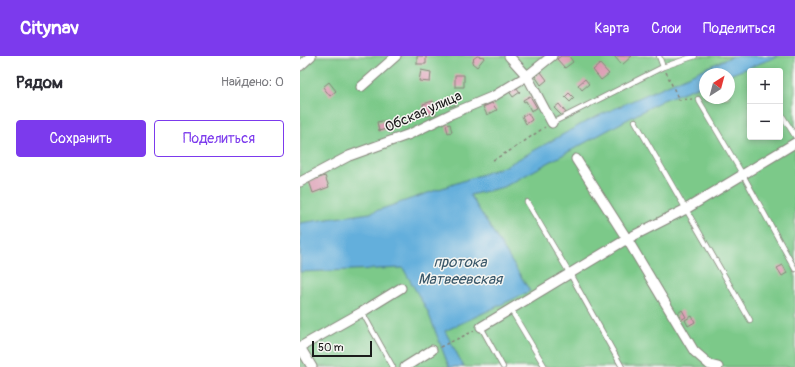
<!DOCTYPE html>
<html lang="ru">
<head>
<meta charset="utf-8">
<style>
	body { margin:0; font-family:Pangolin,sans-serif; background:#f7f7f7; color:#2b2b33 }
	.controls { position:absolute; right:12px; top:12px; display:grid; overflow:hidden; border-radius:4px; box-shadow:0 2px 6px #0003 }
	.controls button { width:36px; height:36px; display:grid; place-items:center; padding:0; border:0; border-bottom:1px solid #e1e1e2; background:#fff; color:#2b2b33; font:20px sans-serif }
	.compass { position:absolute; left:399px; top:12px; width:36px; height:36px; border-radius:50%; background:#fff; box-shadow:0 2px 6px #0003; rotate:36deg }
	.scale { position:absolute; left:12px; bottom:10px; width:60px; box-sizing:border-box; padding-left:4px; border:2px solid #1c1c1c; border-top:0; font-size:11px; line-height:14px; white-space:nowrap; color:#1c1c1c; -webkit-text-stroke:3px #f6f6f2; paint-order:stroke }
	.list { margin:0; padding:0; list-style:none }
	h2 { display:flex; justify-content:space-between; align-items:center; height:52px; margin:0; padding:0 16px; font-size:17px }
	h2 small { font-size:13px; font-weight:400; color:#7c7c81 }
	.actions { display:flex; gap:8px; padding:12px 16px }
	.actions a { flex:1; padding:9px 0; border:1px solid #7c3aed; border-radius:4px; text-align:center; font-size:14px; color:#7c3aed }
	.actions .main { background:#7c3aed; color:#fff }
	.map { position:relative; flex:none; width:495px; height:311px; overflow:hidden }
	header { display:flex; align-items:center; gap:24px; box-sizing:border-box; height:56px; padding:0 20px; background:#7c3aed; color:#fff }
	header strong { font-size:19px }
	nav { display:flex; gap:22px; margin-inline-start:auto; font-size:14px }
	main { display:flex }
	aside { flex:1; background:#fff }
	.map>svg:first-child { display:block }
</style>
</head>
<body>
<header>
<strong>Citynav</strong>
<nav><a>Карта</a><a>Слои</a><a>Поделиться</a></nav>
</header>
<main>
<aside>
<h2>Рядом<small>Найдено: 0</small></h2>
<ul class="list">
</ul>
<div class="actions"><a class="main">Сохранить</a><a>Поделиться</a></div>
</aside>
<div class="map">
<svg width="495" height="311" viewBox="0 0 495 311">
	<rect width="100%" height="100%" fill="#f6f6f2"/>
	<filter id="ink" filterUnits="userSpaceOnUse"><feTurbulence type="fractalNoise" baseFrequency=".025" numOctaves="2"/><feDisplacementMap in="SourceGraphic" scale="8" xChannelSelector="R" yChannelSelector="G"/><feConvolveMatrix kernelMatrix="1 2 1 2 8 2 1 2 1" color-interpolation-filters="sRGB"/></filter>
	<filter id="wash" filterUnits="userSpaceOnUse"><feTurbulence type="fractalNoise" baseFrequency=".012" numOctaves="4" result="noise"/><feDisplacementMap in="SourceGraphic" scale="16" xChannelSelector="R" yChannelSelector="G"/><feGaussianBlur stdDeviation="0.9" result="paint"/><feColorMatrix in="noise" values="0 0 0 0 0 0 0 0 0 0 0 0 0 0 0 0 0 1.4 0 .05"/><feComposite in="paint" operator="in"/></filter>
	<g filter="url(#wash)">
		<rect width="100%" height="100%" fill="#efebd7"/>
		<path fill="#7bc989" stroke="#4c7252" fill-rule="evenodd" d="M0,0H495V311H0ZM450,15H480V81H450ZM405,18H429V42H405Z"/>
		<path fill="#64afdc" stroke="#40667c" d="M433,0H479L429,19V18H405V28L363,44L204,131L170,139L230,235L145,275L164,311H149L128,256L103,212L0,216V167L70,157L206,110L289,64Z"/>
		<g id="blocks">
			<path fill="#da95af" d="M117,0H126V8H117Z
				M177,0L185,1L177,11L172,7L174,4L173,3Z
				M261,0H269L273,6L265,12L257,3Z
				M314,0H332L322,9Z
				M300,8L309,18L301,24L293,14Z
				M121,14L131,16L130,26L119,25Z
				M241,16L247,24L241,29L235,20Z
				M155,19H164V31H155Z
				M285,23L289,28L282,34L278,29Z
				M29,26L36,35L30,40L23,31Z
				M215,30L220,36L213,41L208,34Z
				M269,37L274,42L270,46L265,41Z
				M230,40L237,52L231,55L226,45L224,46L223,44Z
				M153,42L156,49L150,51L148,46H149L148,44Z
				M133,45L136,58L126,60L123,48Z
				M192,47L197,54L187,59L183,51Z
				M259,48L266,57L262,60L254,52Z
				M228,57L232,64L226,68L222,60Z
				M87,64L89,71L85,72L86,73L79,75L77,66Z
				M150,68L152,76L148,77L146,69Z
				M25,120L29,131L13,137L9,125Z
				M483,209L487,217L482,220L477,212Z
				M382,254L386,261L379,265L376,260L379,259L378,257Z
				M392,260L395,266L388,270L385,264Z"/>
		</g>
	</g>
	<g filter="url(#ink)">
		<use href="#blocks" fill-opacity="0" stroke="#86847a" stroke-width="1"/>
		<g fill="none" stroke-linecap="round" stroke-linejoin="round">
			<g stroke="#86847a" stroke-width="6">
				<path id="service" d="M363,11L395,0
					M398,43L443,119L495,213
					M480,56L495,80
					M335,65L450,264
					M252,67L363,11L359,0
					M227,146L270,218L322,311
					M211,254L245,311
					M62,256L93,311
					M181,271L203,311"/>
			</g>
			<g stroke="#86847a" stroke-width="11">
				<path id="minor" d="M209,0L227,20L252,67
					M0,10L11,0
					M61,31L96,0
					M276,103L327,183L394,295L410,309L418,311
					M0,126L49,100L110,78L151,58L194,40L227,20L252,0
					M181,271L327,183L386,153L495,87
					M12,311L0,291L62,256L101,232
					M105,311L132,294"/>
			</g>
			<path stroke="#86847a" stroke-width="1.5" stroke-dasharray="3 3" stroke-linecap="butt" d="M366,16L379,44L392,43
				M193,104L213,93L245,71
				M140,291L174,275"/>
			<use href="#service" stroke="#fff" stroke-width="4.5"/>
			<use href="#minor" stroke="#fff" stroke-width="9"/>
		</g>
	</g>
	<g text-anchor="middle" stroke-width="3" stroke-linejoin="round" paint-order="stroke">
		<g font-size="14" fill="#1c1c1c" stroke="#f6f6f2">
			<text transform="translate(123 55) rotate(-24)" y="5">Обская улица</text>
		</g>
		<g font-size="15" font-style="italic" fill="#395769" stroke="#f6f6f2">
			<text x="160" y="211">протока<tspan x="160" dy="17">Матвеевская</tspan></text>
		</g>
	</g>
</svg>
<div class="controls">
<button>+</button>
<button>−</button>
</div>
<svg class="compass" viewBox="-18 -18 36 36"><path d="M0-13l5 13h-10z" fill="#e53935"/><path d="M0 13l5-13h-10z" fill="#7c7c81"/></svg>
<div class="scale">50 m</div>
</div>
</main>
</body>
</html>
